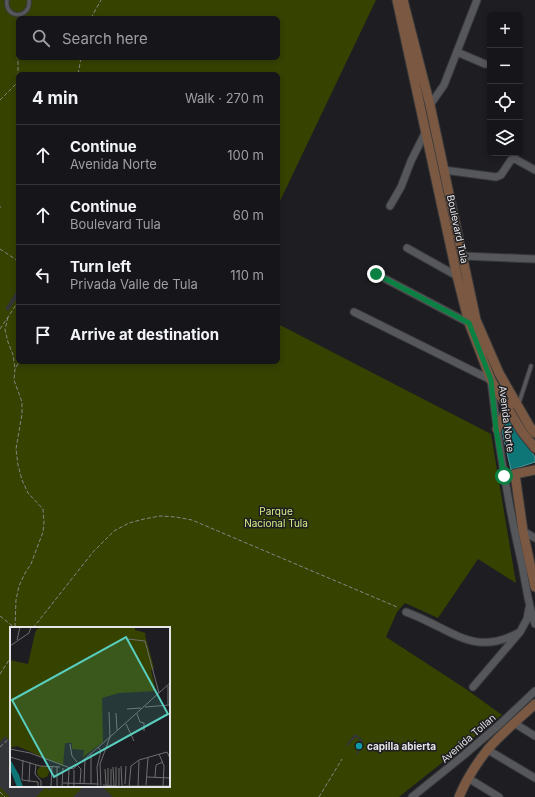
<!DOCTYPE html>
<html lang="en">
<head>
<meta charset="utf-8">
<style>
	body { margin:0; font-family:Inter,sans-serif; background:#232327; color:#f1f3f6 }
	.controls { position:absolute; right:12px; top:12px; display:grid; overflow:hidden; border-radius:6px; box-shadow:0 2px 6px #0003 }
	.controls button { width:36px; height:36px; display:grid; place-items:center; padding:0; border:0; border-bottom:1px solid #353539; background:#16161a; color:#f1f3f6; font:20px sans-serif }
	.stop { position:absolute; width:12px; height:12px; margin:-9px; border:3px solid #0b8043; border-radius:50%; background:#fff }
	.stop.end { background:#0b8043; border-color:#fff; box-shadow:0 1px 4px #0008 }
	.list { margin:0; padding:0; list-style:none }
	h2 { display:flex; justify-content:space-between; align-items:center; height:52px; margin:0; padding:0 16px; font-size:17px }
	h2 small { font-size:13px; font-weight:400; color:#9e9fa2 }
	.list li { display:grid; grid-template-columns:26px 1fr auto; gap:12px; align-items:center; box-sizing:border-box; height:60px; padding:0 16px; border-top:1px solid #353539 }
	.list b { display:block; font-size:15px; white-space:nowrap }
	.list p { margin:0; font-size:13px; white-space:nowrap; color:#9e9fa2 }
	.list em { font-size:13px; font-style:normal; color:#9e9fa2 }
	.icon { flex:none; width:22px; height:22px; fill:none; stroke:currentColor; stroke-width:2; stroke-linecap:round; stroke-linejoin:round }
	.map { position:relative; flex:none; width:535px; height:797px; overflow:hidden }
	.search { position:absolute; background:#16161a; box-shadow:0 2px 6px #0003; left:16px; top:16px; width:264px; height:44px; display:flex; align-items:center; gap:10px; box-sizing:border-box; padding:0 14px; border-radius:6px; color:#9e9fa2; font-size:15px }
	.panel { position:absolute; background:#16161a; box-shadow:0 2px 6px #0003; left:16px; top:72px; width:264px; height:292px; border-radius:6px }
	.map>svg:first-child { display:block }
</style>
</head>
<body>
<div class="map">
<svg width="535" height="797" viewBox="0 0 535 797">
	<rect width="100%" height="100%" fill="#1e1e22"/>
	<path fill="#354200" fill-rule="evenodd" d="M0,0H376L280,201L278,208V74H18V362H278V324L491,434L516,583L478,559L438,618L405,603L397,612L386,637L466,689L502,715L399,797H0ZM18,18H278V58H18ZM11,628H169V786H11Z"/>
	<path fill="#0f7678" stroke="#4f9799" d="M510,419L535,457V462L511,470L501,427L504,420Z"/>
	<path fill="#343539" d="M18,289V297L8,311L5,309Z
		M355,734L363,740L358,754H356L360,740L356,737L347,746L346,745Z
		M5,736L10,741L11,740V786H53L49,790L46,787L36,797H10L0,787V742Z
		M84,786H102L113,797H73Z"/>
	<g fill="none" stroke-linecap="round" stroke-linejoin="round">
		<g stroke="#39393b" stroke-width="5.5">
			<path id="lane" d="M7,0C4,19 31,20 29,0
				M519,403L531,366"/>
		</g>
		<g stroke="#39393b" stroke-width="9">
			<path id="street" d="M457,52L485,64
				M430,105L444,85L477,0
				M444,170L496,177L501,175L511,160L515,159L535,170
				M390,206L401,187L411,161L426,131
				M407,248L457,276
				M463,256L535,259
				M376,274L469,323
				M354,312L491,380C498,442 508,504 522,565C526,585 528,605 535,624
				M523,531L535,538
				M406,612C414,615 423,619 431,623C465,640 483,652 520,632
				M473,687L520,632L527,619L529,608
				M514,723L535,736
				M488,750L535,778
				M468,778L499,797
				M412,797L464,755L500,724L535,691"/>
		</g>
		<g stroke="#39393b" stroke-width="11">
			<path id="secondary" d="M397,0L457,276L469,323L491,380L522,432L535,448
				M403,0L430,105L476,320L499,373L530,427L535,433
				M497,429L510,404
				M535,470L515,474L523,531L535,587
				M459,797C466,780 476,764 488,749C502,733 519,719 535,704"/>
		</g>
		<path stroke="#848487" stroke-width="1" stroke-dasharray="4 2" stroke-linecap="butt" d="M91,18L101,0
			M78,74L81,58
			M0,100L15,85L18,79V47
			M0,206V208
			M0,249L18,261
			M8,317L5,330L8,342L13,355L15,369
			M0,329L18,302
			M0,616L15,628
			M15,627L16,600L19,586L25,573L31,564L43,532L44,522L43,509L28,493L22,480L18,465L16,449L22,414V402L14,380L15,369L19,362
			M33,628L93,552L114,531L129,523L144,519L160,516L176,517L192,520L397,607
			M0,674L11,657
			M0,747L11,737
			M0,792L5,797
			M319,797L342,759"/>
		<use href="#lane" stroke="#56575b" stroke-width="3.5"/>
		<use href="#street" stroke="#56575b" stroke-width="7"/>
		<use href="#secondary" stroke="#7a5841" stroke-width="9"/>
	</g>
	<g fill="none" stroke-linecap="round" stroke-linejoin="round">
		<path stroke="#0b8043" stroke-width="5" d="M376,274L469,323L491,380L496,429L504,476"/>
	</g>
	<circle fill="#0f9aa8" stroke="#1e1e22" stroke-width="1.5" cx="359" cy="746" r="4"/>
	<g text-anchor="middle" stroke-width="3" stroke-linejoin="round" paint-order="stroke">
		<g font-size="10" fill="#e5e5e7" stroke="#1e1e22">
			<text transform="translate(458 229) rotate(78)" y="4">Boulevard Tula</text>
			<text transform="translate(507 419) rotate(83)" y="4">Avenida Norte</text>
			<text transform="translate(468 738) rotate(-41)" y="4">Avenida Tollan</text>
		</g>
		<g font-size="10" fill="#d5f086" stroke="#1e1e22">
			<text x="276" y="515">Parque<tspan x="276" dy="12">Nacional Tula</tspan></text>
		</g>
		<g font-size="10" font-weight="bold" fill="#e5e5e7" stroke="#1e1e22" text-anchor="start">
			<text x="367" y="750">capilla abierta</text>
		</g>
	</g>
	<g transform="translate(10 627)">
		<rect width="160" height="160" fill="#1e1e22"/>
		<path d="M32,0H125V3L136,6L135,8L143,37L144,42L141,43L146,64L109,66L92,71L93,115L73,130L74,123L62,122V116H55L53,139L7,119L0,121V33L18,37L25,6L27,2ZM27 145a6 6 0 1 1 12 0a6 6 0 1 1-12 0Z" fill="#354200"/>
		<path d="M0,132L9,148L13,160H7L0,142Z" fill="#0f7678"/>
		<path fill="none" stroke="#6e6e71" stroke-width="1" d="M118,12L135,14L149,66M7,13L10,0M0,19L19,6L21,0M158,78V59M135,80L160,78M117,82L131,81M106,86L107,103M127,87L130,95L134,96V104M116,97L124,114M60,117L62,129L67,135M88,120L91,124L87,140L88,160M0,122L20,126L63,142L100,110L99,85M149,127L154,139L153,160M0,130L30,139L50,140M13,133L12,153L28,155V160M26,138L25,147L31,154V160M68,139L71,142L70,157M111,139L112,159H160M103,140L104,159M106,140V159M98,141V158M109,141V159M95,142L96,158M101,142V160M64,143V160M137,150L160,151M145,150L146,138L153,135M19,155L20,135M53,156L88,157M74,157L75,132M81,157V127M115,157L116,139M93,158L118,160M136,158L138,131M41,160L42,139M47,160V139M52,160L53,141M58,160L59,143M91,160L90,137L100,110L160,56M119,160L121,139L129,133L157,125L160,131M128,160L129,134"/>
		<path fill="#59cebf" fill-opacity="0.15" stroke="#59cebf" stroke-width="2" d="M116,10L158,87L44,150L2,73Z"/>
		<rect width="160" height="160" fill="none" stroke="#e5e5e7" stroke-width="2"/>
	</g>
</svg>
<div class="controls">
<button>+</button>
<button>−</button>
<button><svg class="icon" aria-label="locate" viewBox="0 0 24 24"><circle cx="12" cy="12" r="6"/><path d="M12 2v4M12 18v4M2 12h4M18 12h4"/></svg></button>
<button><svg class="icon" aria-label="layers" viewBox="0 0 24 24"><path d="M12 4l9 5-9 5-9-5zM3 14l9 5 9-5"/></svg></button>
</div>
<div class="stop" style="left:504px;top:476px"></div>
<div class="stop end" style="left:376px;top:274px"></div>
<div class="search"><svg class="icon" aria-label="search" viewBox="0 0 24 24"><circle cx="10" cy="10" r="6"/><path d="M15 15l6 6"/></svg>Search here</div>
<section class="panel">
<h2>4 min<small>Walk · 270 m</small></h2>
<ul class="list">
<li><svg class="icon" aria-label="ahead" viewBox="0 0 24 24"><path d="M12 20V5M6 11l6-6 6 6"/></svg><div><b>Continue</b><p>Avenida Norte</p></div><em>100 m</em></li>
<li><svg class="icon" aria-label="ahead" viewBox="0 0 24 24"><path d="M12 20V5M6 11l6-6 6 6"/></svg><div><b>Continue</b><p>Boulevard Tula</p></div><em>60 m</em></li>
<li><svg class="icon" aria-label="left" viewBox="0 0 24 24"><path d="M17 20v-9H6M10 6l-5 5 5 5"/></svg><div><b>Turn left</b><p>Privada Valle de Tula</p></div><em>110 m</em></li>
<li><svg class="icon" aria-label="arrive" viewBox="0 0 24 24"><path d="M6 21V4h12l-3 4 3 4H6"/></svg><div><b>Arrive at destination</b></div></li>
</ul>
</section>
</div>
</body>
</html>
